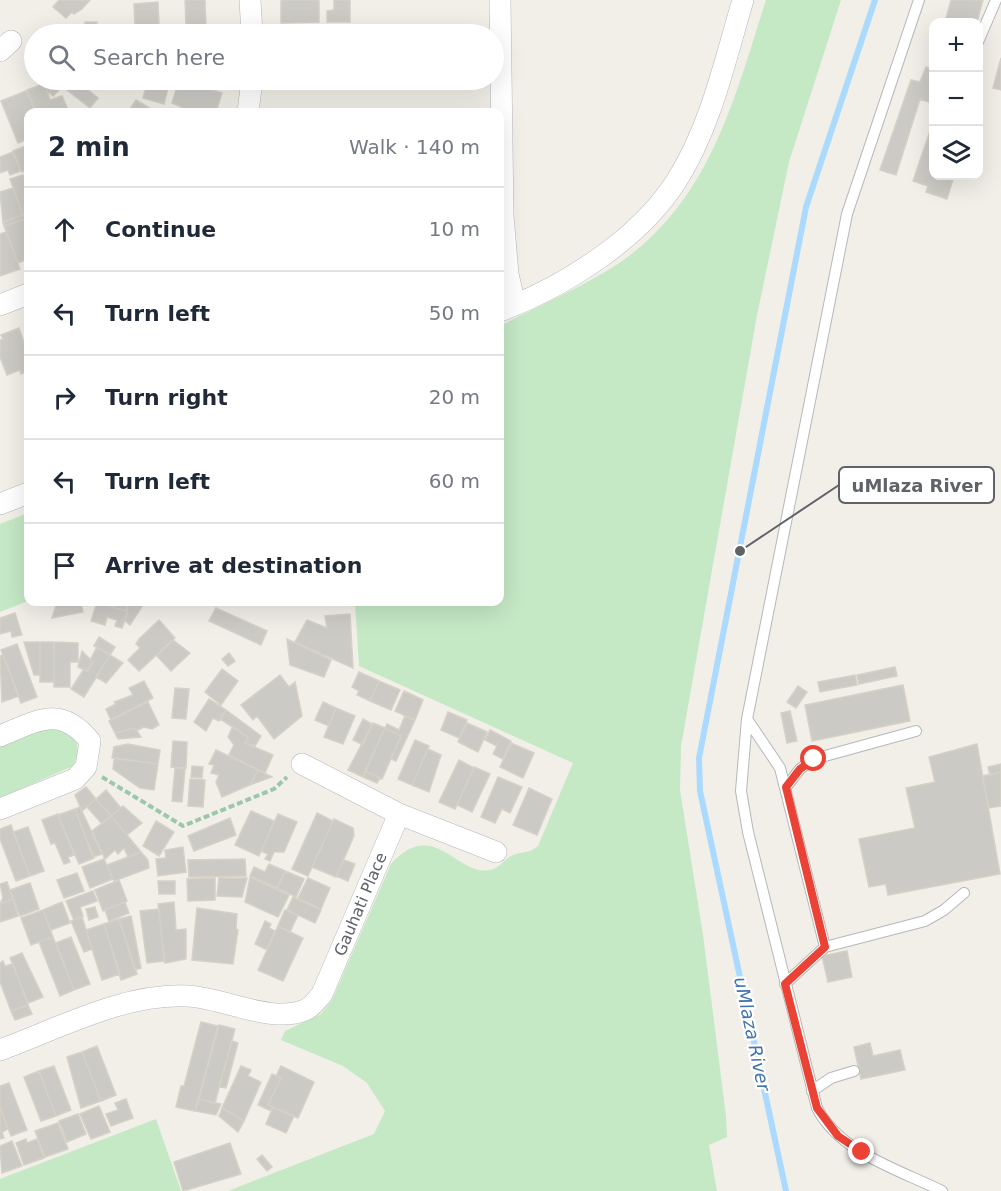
<!DOCTYPE html>
<html lang="en">
<head>
<meta charset="utf-8">
<style>
	body { margin:0; font-family:"DejaVu Sans",sans-serif; background:#f2f2f3; color:#1f2937 }
	.controls { position:absolute; right:18px; top:18px; display:grid; overflow:hidden; border-radius:12px; box-shadow:0 6px 24px #0002 }
	.controls button { width:54px; height:54px; display:grid; place-items:center; padding:0; border:0; border-bottom:2px solid #e0e1e3; background:#fff; color:#1f2937; font:30px sans-serif }
	.stop { position:absolute; width:18px; height:18px; margin:-14px; border:4px solid #ea4335; border-radius:50%; background:#fff }
	.stop.end { background:#ea4335; border-color:#fff; box-shadow:0 2px 6px #0008 }
	.list { margin:0; padding:0; list-style:none }
	h2 { display:flex; justify-content:space-between; align-items:center; height:78px; margin:0; padding:0 24px; font-size:26px }
	h2 small { font-size:20px; font-weight:400; color:#747a83 }
	.list li { display:grid; grid-template-columns:39px 1fr auto; gap:18px; align-items:center; box-sizing:border-box; height:84px; padding:0 24px; border-top:2px solid #e0e1e3 }
	.list b { display:block; font-size:22px; white-space:nowrap }
	.list em { font-size:20px; font-style:normal; color:#747a83 }
	.icon { flex:none; width:33px; height:33px; fill:none; stroke:currentColor; stroke-width:2; stroke-linecap:round; stroke-linejoin:round }
	.map { position:relative; flex:none; width:1001px; height:1191px; overflow:hidden }
	.search { position:absolute; background:#fff; box-shadow:0 6px 24px #0002; left:24px; top:24px; width:480px; height:66px; display:flex; align-items:center; gap:15px; box-sizing:border-box; padding:0 21px; border-radius:33px; color:#747a83; font-size:22px }
	.panel { position:absolute; background:#fff; box-shadow:0 6px 24px #0002; left:24px; top:108px; width:480px; height:498px; border-radius:12px }
	.map>svg:first-child { display:block }
</style>
</head>
<body>
<div class="map">
<svg width="1001" height="1191" viewBox="0 0 1001 1191">
	<rect width="100%" height="100%" fill="#f1efe8"/>
	<path fill="#c5e8c5" d="M766,0H841L789,162L757,315L681,746L680,790L703,935L726,1116L727,1137L709,1145L717,1191H228L374,1134L385,1111L367,1083L343,1066L281,1040L285,1031L321,1014L332,1000L391,864C434,816 457,877 490,870C499,869 505,858 513,855C524,851 529,854 538,846L573,763L359,666L355,602H500V326C535,308 571,292 605,272C707,212 733,104 766,0Z
		M28,513V601L0,612V524Z
		M57,725L76,737L78,754L73,766L0,798V742Z
		M156,1119L181,1191H0V1179Z"/>
	<g fill="none" stroke-linecap="round" stroke-linejoin="round">
		<path stroke="#aadaff" stroke-width="6" d="M786,1191L700,791L699,758L806,207L875,0"/>
	</g>
	<path fill="#cccac5" stroke="#d6d1c6" stroke-width="1.5" d="M59,0H90L82,9L74,14L72,12L66,18L53,7Z
		M185,0H205L206,26H186Z
		M281,0H319V22L281,23Z
		M334,0H350V22H327V11L334,10Z
		M951,0H983L977,22H945Z
		M158,2L159,26L135,27L134,4Z
		M85,22H97V31H85Z
		M208,25L209,34H184V27Z
		M164,29V34H140V30Z
		M79,31H105V34H79Z
		M1001,58V90L993,88Z
		M926,67L934,70V104L920,99L896,175L880,170L911,80L920,82Z
		M38,80H53L62,87L53,96L47,91L50,100L62,96L69,112H36L27,90L41,85Z
		M69,80H76L98,98L90,108L63,87Z
		M77,80H110V88L89,87L90,84H77Z
		M148,80H170L164,104L143,98Z
		M179,80L222,93L216,112H193L172,103Z
		M26,91L36,112H28V139L18,143L1,101Z
		M136,100L156,112H128Z
		M934,119V176H954L947,199L926,192L928,186L913,181Z
		M28,145V169L22,172L13,151Z
		M13,152L20,171L10,175L8,170L0,173V157Z
		M23,175L28,191V218L4,226L3,222L23,215L10,179Z
		M13,188L23,215L3,222L0,192Z
		M28,218V259L18,263L4,226Z
		M6,232L20,269L0,276V234Z
		M19,328L28,354V371L21,374L20,370L7,375L0,357V340L3,339L1,335Z
		M57,602H81L83,612L52,618Z
		M97,602L128,612L122,628L115,626L117,620L107,617L105,625L91,621Z
		M97,602H112L127,606L126,611Z
		M129,602H145L130,625L125,621Z
		M216,608L267,631L261,645L209,621Z
		M15,613L22,635L12,637L11,631L0,634V618Z
		M350,614L353,668L295,642L307,620L327,628L325,616Z
		M159,620L175,638L139,671L128,660L140,648L136,644L139,639Z
		M99,637L115,647L110,655L94,646Z
		M287,639L331,660L324,677L290,665Z
		M173,640L190,653L171,671L157,656Z
		M24,642H40V675H34Z
		M40,642H54V682H40Z
		M54,642L78,643V662H70V687H54Z
		M17,644L37,697L21,703L1,650Z
		M97,647L110,655L84,697L71,689L84,669L87,671L93,662L90,660Z
		M82,651L93,662L87,671L78,667Z
		M229,653L235,661L228,666L222,659Z
		M3,655L19,696L2,702L0,656Z
		M110,655L123,663L106,683L96,677Z
		M895,667L897,676L859,684L857,675Z
		M222,669L238,681L221,705L205,692Z
		M359,672L379,681L370,701L357,695L359,691L352,687Z
		M280,675L289,687L295,682L302,716L274,739L257,716L253,720L241,705Z
		M855,675L857,685L820,692L818,682Z
		M144,681L153,698L111,720L106,709L116,704L114,702L133,695L129,688Z
		M379,681L400,690L391,710L370,701Z
		M903,685L910,721L812,741L805,705Z
		M798,686L807,692L796,708L787,702Z
		M175,688L189,689L186,719L172,718Z
		M404,691L423,700L415,720L395,711Z
		M209,699L226,710L219,721L213,718L206,731L194,722Z
		M148,702L159,725L152,729L144,727L136,731L135,728L115,733L109,721Z
		M323,702L336,708L329,726L315,720Z
		M336,708L355,716L343,744L324,737Z
		M226,710L261,736L255,746L245,743L248,737L220,719Z
		M790,711L797,741L787,743L781,713Z
		M448,712L467,720L459,738L441,730Z
		M405,716L415,720L396,761L391,759L401,736L385,728L387,724L399,730Z
		M363,719L372,724L363,745L353,740Z
		M373,723L385,728L363,777L348,770Z
		M467,723L487,732L478,752L458,742Z
		M233,726L248,737L245,743L273,755L265,773L229,755L234,745L228,737Z
		M135,728L141,737L118,739L115,733Z
		M385,728L401,736L382,779L365,771Z
		M490,730L511,741L503,759L493,754L497,746L485,740Z
		M415,740L429,746L412,785L398,779Z
		M173,741L187,742L186,768L171,767Z
		M511,743L534,753L523,778L500,767Z
		M128,744L160,750L158,764L112,758L114,747Z
		M977,744L1000,874L888,895L886,884L869,887L859,839L915,828L906,788L935,782L929,757Z
		M428,749L441,755L429,792L412,785Z
		M216,750L258,770L250,785L222,797L216,782L219,775L211,773L214,765L209,764Z
		M114,758L158,764L154,790L140,788L113,769Z
		M459,760L474,768L455,809L439,802Z
		M1001,764V772L990,775L988,767Z
		M192,766L203,767L202,778L191,777Z
		M474,767L490,774L472,812L457,805Z
		M175,768L185,769L182,802L172,801Z
		M258,770L272,777L250,785Z
		M365,771L380,778L377,783L363,777Z
		M1001,772V806L989,808L982,776Z
		M498,777L522,787L510,813L502,809L495,823L481,817Z
		M190,779L205,780L203,807L188,806Z
		M86,787L96,799L82,811L75,795Z
		M529,788L552,799L537,835L513,825Z
		M106,790L121,808L111,816L96,799Z
		M96,799L111,816L102,824L87,807Z
		M123,806L142,823L127,835L111,816Z
		M80,807L102,854L93,857L75,809Z
		M75,809L94,858L79,864L58,815Z
		M251,811L274,821L259,856L235,845Z
		M317,813L333,821L308,876L292,869Z
		M58,814L74,855L68,857L70,862L64,864L55,843L51,844L42,820Z
		M278,814L297,822L284,852H274L270,861L265,859L268,854L261,851Z
		M111,816L127,835L141,852L128,857L124,848L118,854L115,850L105,859L92,831Z
		M230,818L236,835L194,851L188,836Z
		M334,819L353,828L354,836L336,877L312,867Z
		M156,821L174,832L159,856L143,846Z
		M11,825L30,876L16,881L0,839V829Z
		M28,827L44,871L30,876L13,832Z
		M183,847L186,872L158,876L156,859L166,858L165,850Z
		M141,852L148,860L149,868L114,881L107,865Z
		M104,859L113,879L90,888L82,867Z
		M245,859L246,876L189,877L188,860Z
		M344,860L355,864L348,881L336,876Z
		M269,864L285,871L277,888L250,876L254,867L265,872Z
		M285,871L304,879L296,897L277,888Z
		M77,873L84,891L64,898L57,880Z
		M250,877L289,895L278,917L245,902Z
		M215,878V900L188,901L187,879Z
		M219,878H247L242,897L217,896Z
		M308,878L330,888L321,909L298,898Z
		M119,880L127,901L103,911L95,890Z
		M158,881H175V894H159Z
		M7,882L13,899L0,904L3,898L0,884Z
		M30,883L39,909L20,916L10,890Z
		M93,891L97,901L80,907L83,916L74,920L66,901Z
		M293,897L321,910L315,923L287,910Z
		M13,899L18,916L0,922V904Z
		M62,902L70,923L51,930L43,910Z
		M125,902L129,913L109,921L105,910Z
		M174,902L176,930L186,929V959L165,963L158,904Z
		M95,907L98,917L89,920L86,909Z
		M197,908L237,914L236,929L238,930L233,964L192,960Z
		M159,909L164,961L147,963L140,911Z
		M43,910L53,937L31,945L21,918Z
		M285,910L298,915L290,932L278,926Z
		M131,916L141,968L135,970L119,919Z
		M82,917L92,949L84,952L71,921Z
		M119,919L137,974L121,980L104,924Z
		M265,921L271,924L269,928L275,931L267,950L255,944Z
		M104,924L120,974L102,980L86,930Z
		M278,926L303,938L283,981L258,970Z
		M53,937L74,990L60,996L39,942Z
		M71,937L90,984L74,990L56,943Z
		M847,951L852,977L828,982L822,956Z
		M22,953L43,997L28,1003L10,958Z
		M3,961L5,966L13,964L28,1005L11,1011L0,982V963Z
		M28,1005L32,1014L15,1020L11,1011Z
		M201,1022L218,1026L195,1111L176,1107L181,1086H184Z
		M219,1025L235,1029L215,1103L199,1099Z
		M232,1041L238,1043L226,1088L219,1087Z
		M870,1043L873,1056L900,1050L905,1070L861,1079L854,1047Z
		M97,1046L116,1095L101,1101L82,1052Z
		M82,1052L101,1101L81,1108L67,1057Z
		M54,1066L71,1110L56,1116L39,1071Z
		M241,1066L251,1070L248,1076L261,1082L244,1121L222,1108Z
		M281,1066L314,1082L298,1118L268,1105L281,1078L276,1076Z
		M39,1071L56,1116L41,1121L24,1077Z
		M272,1074L281,1078L268,1105L273,1107L271,1111L258,1105Z
		M9,1083L27,1130L11,1136L0,1108V1086Z
		M126,1099L133,1118L111,1126L106,1114L118,1110L115,1103Z
		M199,1099L221,1104L216,1115L195,1111Z
		M99,1106L110,1132L91,1139L80,1114Z
		M273,1107L294,1116L286,1133L266,1124Z
		M0,1108L8,1129L2,1132L4,1138L0,1139Z
		M222,1108L244,1121L238,1132L219,1116Z
		M78,1114L86,1134L67,1142L59,1121Z
		M58,1123L68,1149L45,1157L35,1131Z
		M26,1139L27,1143L37,1139L44,1158L24,1165L16,1143Z
		M12,1141L22,1166L2,1173L0,1146Z
		M230,1143L241,1174L183,1191L174,1162Z
		M262,1155L272,1167L267,1171L257,1159Z"/>
	<g fill="none" stroke-linecap="round" stroke-linejoin="round">
		<g stroke="#b5b8bc" stroke-width="12">
			<path id="service" d="M919,0L847,214L747,719L741,791L748,832L817,1108C840,1153 900,1170 942,1191
				M978,42L996,0
				M747,719L780,768L825,947
				M786,787L800,769L814,759L916,731
				M785,984L825,947L925,921L944,910L964,893
				M812,1091L831,1078L854,1071"/>
		</g>
		<g stroke="#b5b8bc" stroke-width="22">
			<path id="minor" d="M250,0L252,34
				M500,0L503,216L508,274L515,305
				M0,51L11,41
				M248,112L252,80
				M0,305L28,294
				M500,311C564,287 640,239 677,180C711,126 725,60 743,0
				M0,504L28,493
				M0,736C37,721 60,704 90,741L86,767L75,779L0,809
				M302,764L399,814L496,852
				M0,1050C60,1028 124,993 188,996C225,998 271,1024 305,1010C312,1007 317,1000 322,994L399,814"/>
		</g>
		<path stroke="#9cc7a9" stroke-width="4" stroke-dasharray="6 3" stroke-linecap="butt" d="M102,777L183,826L274,789L287,777"/>
		<use href="#service" stroke="#fff" stroke-width="10"/>
		<use href="#minor" stroke="#fff" stroke-width="21"/>
	</g>
	<g fill="none" stroke-linecap="round" stroke-linejoin="round">
		<path stroke="#ea4335" stroke-width="8" d="M814,759L800,769L786,787L825,947L785,984L817,1108L838,1136L862,1152"/>
	</g>
	<g text-anchor="middle" stroke-width="4.5" stroke-linejoin="round" paint-order="stroke">
		<g font-size="16" fill="#5f6368" stroke="#fff">
			<text transform="translate(360 904) rotate(-67)" y="6">Gauhati Place</text>
		</g>
		<g font-size="18" font-style="italic" fill="#4174aa" stroke="#fff">
			<text transform="translate(752 1034) rotate(78)" y="6">uMlaza River</text>
		</g>
	</g>
	<path fill="none" stroke="#5f6368" stroke-width="2" d="M740 551L839 485"/>
	<circle fill="#5f6368" stroke="#fff" stroke-width="2" cx="740" cy="551" r="6"/>
	<rect fill="#fff" stroke="#5f6368" stroke-width="2" x="839" y="467" width="155" height="36" rx="6"/>
	<g font-size="18" text-anchor="middle" font-weight="bold" fill="#5f6368">
		<text x="917" y="492">uMlaza River</text>
	</g>
</svg>
<div class="controls">
<button>+</button>
<button>−</button>
<button><svg class="icon" aria-label="layers" viewBox="0 0 24 24"><path d="M12 4l9 5-9 5-9-5zM3 14l9 5 9-5"/></svg></button>
</div>
<div class="stop" style="left:814px;top:759px"></div>
<div class="stop end" style="left:862px;top:1152px"></div>
<div class="search"><svg class="icon" aria-label="search" viewBox="0 0 24 24"><circle cx="10" cy="10" r="6"/><path d="M15 15l6 6"/></svg>Search here</div>
<section class="panel">
<h2>2 min<small>Walk · 140 m</small></h2>
<ul class="list">
<li><svg class="icon" aria-label="ahead" viewBox="0 0 24 24"><path d="M12 20V5M6 11l6-6 6 6"/></svg><div><b>Continue</b></div><em>10 m</em></li>
<li><svg class="icon" aria-label="left" viewBox="0 0 24 24"><path d="M17 20v-9H6M10 6l-5 5 5 5"/></svg><div><b>Turn left</b></div><em>50 m</em></li>
<li><svg class="icon" aria-label="right" viewBox="0 0 24 24"><path d="M7 20v-9h11M14 6l5 5-5 5"/></svg><div><b>Turn right</b></div><em>20 m</em></li>
<li><svg class="icon" aria-label="left" viewBox="0 0 24 24"><path d="M17 20v-9H6M10 6l-5 5 5 5"/></svg><div><b>Turn left</b></div><em>60 m</em></li>
<li><svg class="icon" aria-label="arrive" viewBox="0 0 24 24"><path d="M6 21V4h12l-3 4 3 4H6"/></svg><div><b>Arrive at destination</b></div></li>
</ul>
</section>
</div>
</body>
</html>
